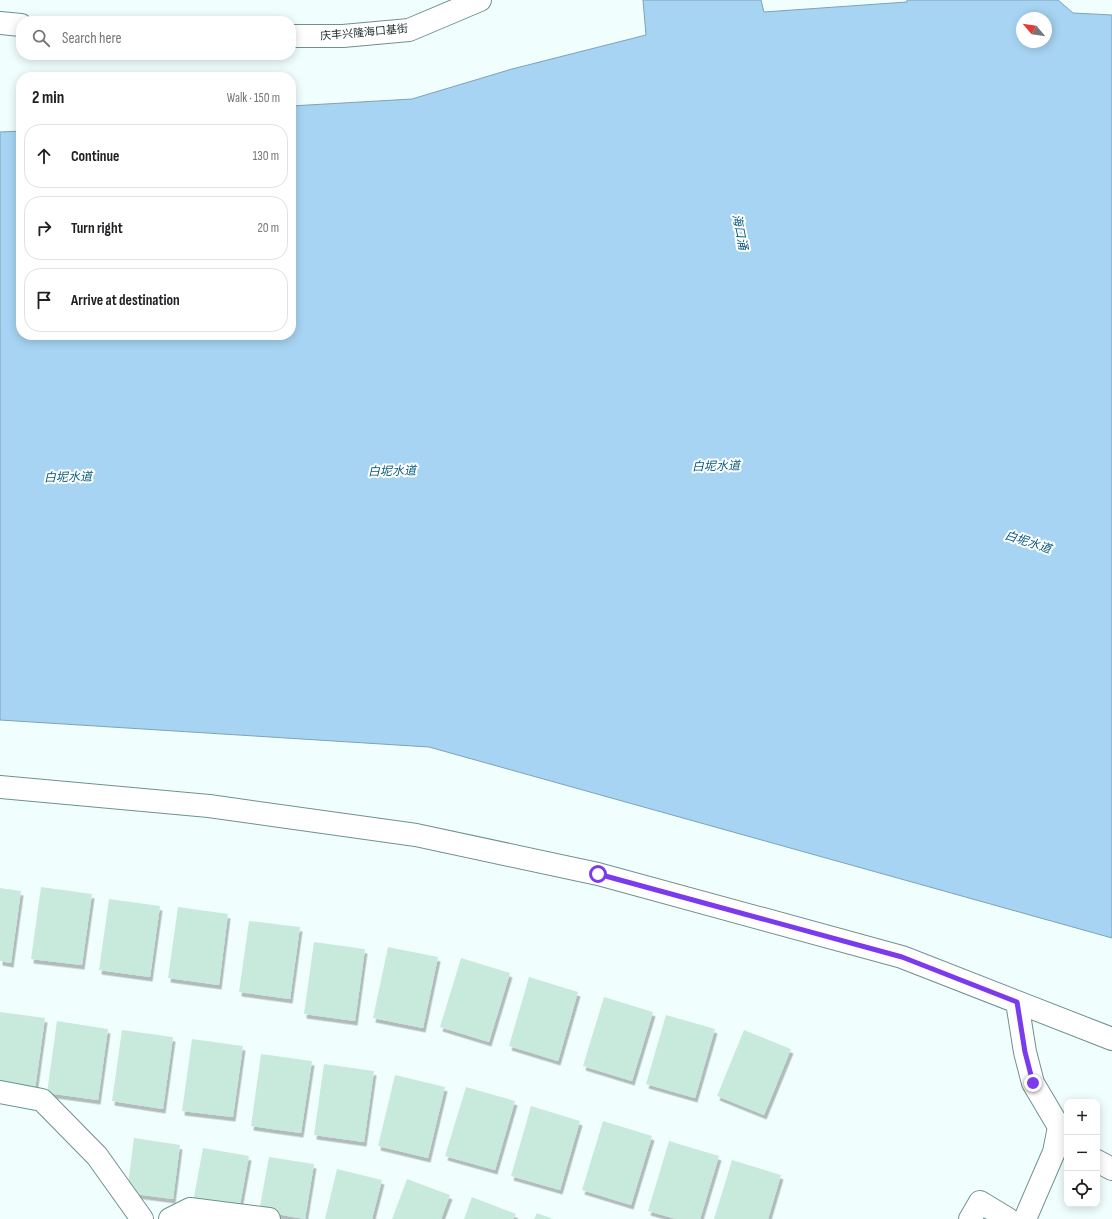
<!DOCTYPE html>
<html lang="en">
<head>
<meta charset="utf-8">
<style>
	body { margin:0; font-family:"Sofia Sans Condensed","Noto Sans SC",sans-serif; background:#f2f2f2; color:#202124 }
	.controls { position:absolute; right:12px; bottom:12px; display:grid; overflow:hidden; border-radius:8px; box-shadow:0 2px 10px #0003 }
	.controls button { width:36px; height:36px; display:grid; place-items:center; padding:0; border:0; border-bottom:1px solid #e0e0e0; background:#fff; color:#202124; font:20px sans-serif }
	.compass { position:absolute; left:1016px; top:12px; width:36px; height:36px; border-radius:50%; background:#fff; box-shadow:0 2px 10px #0003; rotate:299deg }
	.stop { position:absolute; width:12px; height:12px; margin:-9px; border:3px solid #7c3aed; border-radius:50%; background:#fff }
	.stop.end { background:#7c3aed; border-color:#fff; box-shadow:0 1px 4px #0008 }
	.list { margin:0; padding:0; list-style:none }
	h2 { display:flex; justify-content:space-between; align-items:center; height:52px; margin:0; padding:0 16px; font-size:17px }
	h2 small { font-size:13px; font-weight:400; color:#757577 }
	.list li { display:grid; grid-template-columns:26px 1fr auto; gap:12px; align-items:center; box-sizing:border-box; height:64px; margin:0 8px 8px; padding:0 8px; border:1px solid #e0e0e0; border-radius:16px }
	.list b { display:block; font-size:15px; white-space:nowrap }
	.list em { font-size:13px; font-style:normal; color:#757577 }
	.icon { flex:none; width:22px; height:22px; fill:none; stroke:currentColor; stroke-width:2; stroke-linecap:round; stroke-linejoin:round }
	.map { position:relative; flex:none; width:1112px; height:1219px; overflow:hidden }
	.search { position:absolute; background:#fff; box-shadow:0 2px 10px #0003; left:16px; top:16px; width:280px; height:44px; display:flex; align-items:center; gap:10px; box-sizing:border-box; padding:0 14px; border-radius:16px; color:#757577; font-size:15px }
	.panel { position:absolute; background:#fff; box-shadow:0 2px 10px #0003; left:16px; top:72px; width:280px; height:268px; border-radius:16px }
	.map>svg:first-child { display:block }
</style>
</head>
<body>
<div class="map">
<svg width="1112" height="1219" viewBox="0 0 1112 1219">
	<defs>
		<filter id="shadow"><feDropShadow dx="2.5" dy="4.5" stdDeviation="0" flood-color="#0004"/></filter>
	</defs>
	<rect width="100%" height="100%" fill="#f0fffe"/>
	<path fill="#a6d4f2" stroke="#7ea2b8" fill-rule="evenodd" d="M643,0H761L764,12L907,2V0H1058L1073,13L1112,15V938L429,747L0,720V132L21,131V335H291V106L412,99L512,69L646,35ZM1022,18H1046V42H1022Z"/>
	<path fill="#c8eadd" filter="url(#shadow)" d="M41,887L92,894L82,965L31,959Z
		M0,888L21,891L11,963L0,961Z
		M109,899L160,906L150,977L99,970Z
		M178,907L228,914L219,985L168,978Z
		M249,921L300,927L290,999L239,992Z
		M314,942L365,949L355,1021L304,1014Z
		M388,947L438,957L423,1028L373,1018Z
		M461,958L510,973L489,1042L440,1027Z
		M529,977L578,992L558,1061L509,1046Z
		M604,997L653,1012L632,1081L583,1066Z
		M0,1012L45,1018L35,1089L0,1085Z
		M666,1015L715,1029L695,1098L646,1084Z
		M57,1021L108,1029L98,1100L47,1093Z
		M122,1030L173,1037L163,1109L112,1101Z
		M744,1030L791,1049L764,1115L717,1096Z
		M192,1039L243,1046L233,1117L182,1111Z
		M261,1054L312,1061L301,1133L251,1126Z
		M324,1064L374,1071L364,1142L314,1135Z
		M395,1075L445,1087L428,1158L378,1146Z
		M466,1087L515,1101L495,1170L445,1156Z
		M531,1106L580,1121L560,1190L511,1176Z
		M603,1121L652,1136L631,1205L582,1190Z
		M134,1138L180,1145L173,1199L127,1193Z
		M669,1141L719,1156L700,1219H676L648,1211Z
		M203,1148L249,1156L239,1210L193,1202Z
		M269,1157L314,1164L305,1219L259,1211Z
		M732,1160L781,1175L768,1219H714Z
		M337,1169L382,1180L372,1219H325Z
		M407,1179L450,1195L441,1219H392Z
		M472,1197L516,1214L513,1219H464Z
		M537,1213L553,1219H534Z"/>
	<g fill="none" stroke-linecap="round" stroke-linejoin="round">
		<g stroke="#6e918f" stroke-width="24">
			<path id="minor" d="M0,23L21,25
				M291,36H343L409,30L480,0
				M0,787L209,806L416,835L598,874L902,957L1112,1039
				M1017,1002L1025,1052L1033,1083L1059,1127L1067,1136
				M0,1092L42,1100L97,1156L142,1219
				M1097,1161L1112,1169
				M170,1219L190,1209L269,1219
				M970,1219L980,1202L1008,1219
				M1025,1219L1054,1152L1059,1127"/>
		</g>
		<use href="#minor" stroke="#fff" stroke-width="22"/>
	</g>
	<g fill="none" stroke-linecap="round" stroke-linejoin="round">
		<path stroke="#7c3aed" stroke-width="5" d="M598,874L902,957L1017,1002L1025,1052L1033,1083"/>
	</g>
	<g text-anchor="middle" stroke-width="4" stroke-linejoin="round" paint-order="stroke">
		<g font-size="11" fill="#212f2f" stroke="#fff">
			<text transform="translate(364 32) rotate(-5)" y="4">庆丰兴隆海口基街</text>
		</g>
		<g font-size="12" font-style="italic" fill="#04597f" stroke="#fff">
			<text transform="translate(740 232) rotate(79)" y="4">海口涌</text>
			<text transform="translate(716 466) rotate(-1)" y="4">白坭水道</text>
			<text transform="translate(392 471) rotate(-1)" y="4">白坭水道</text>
			<text transform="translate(68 477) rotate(-1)" y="4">白坭水道</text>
			<text transform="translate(1028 542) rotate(18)" y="4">白坭水道</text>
		</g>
	</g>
</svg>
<div class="controls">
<button>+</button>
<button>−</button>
<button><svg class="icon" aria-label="locate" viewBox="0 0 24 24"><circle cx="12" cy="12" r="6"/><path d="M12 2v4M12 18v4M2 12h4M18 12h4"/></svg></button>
</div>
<svg class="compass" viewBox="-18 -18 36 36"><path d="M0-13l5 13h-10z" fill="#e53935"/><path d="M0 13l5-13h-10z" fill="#757577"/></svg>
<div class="stop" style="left:598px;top:874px"></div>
<div class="stop end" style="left:1033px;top:1083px"></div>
<div class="search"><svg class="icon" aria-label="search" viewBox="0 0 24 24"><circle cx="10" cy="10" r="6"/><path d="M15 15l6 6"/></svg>Search here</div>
<section class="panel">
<h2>2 min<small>Walk · 150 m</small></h2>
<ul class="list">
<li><svg class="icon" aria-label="ahead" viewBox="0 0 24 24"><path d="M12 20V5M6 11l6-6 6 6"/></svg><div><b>Continue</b></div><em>130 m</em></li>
<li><svg class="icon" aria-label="right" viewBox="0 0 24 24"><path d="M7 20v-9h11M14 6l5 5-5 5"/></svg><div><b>Turn right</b></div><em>20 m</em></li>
<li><svg class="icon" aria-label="arrive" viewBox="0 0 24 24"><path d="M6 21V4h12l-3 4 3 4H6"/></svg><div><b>Arrive at destination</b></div></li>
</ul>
</section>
</div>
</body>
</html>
